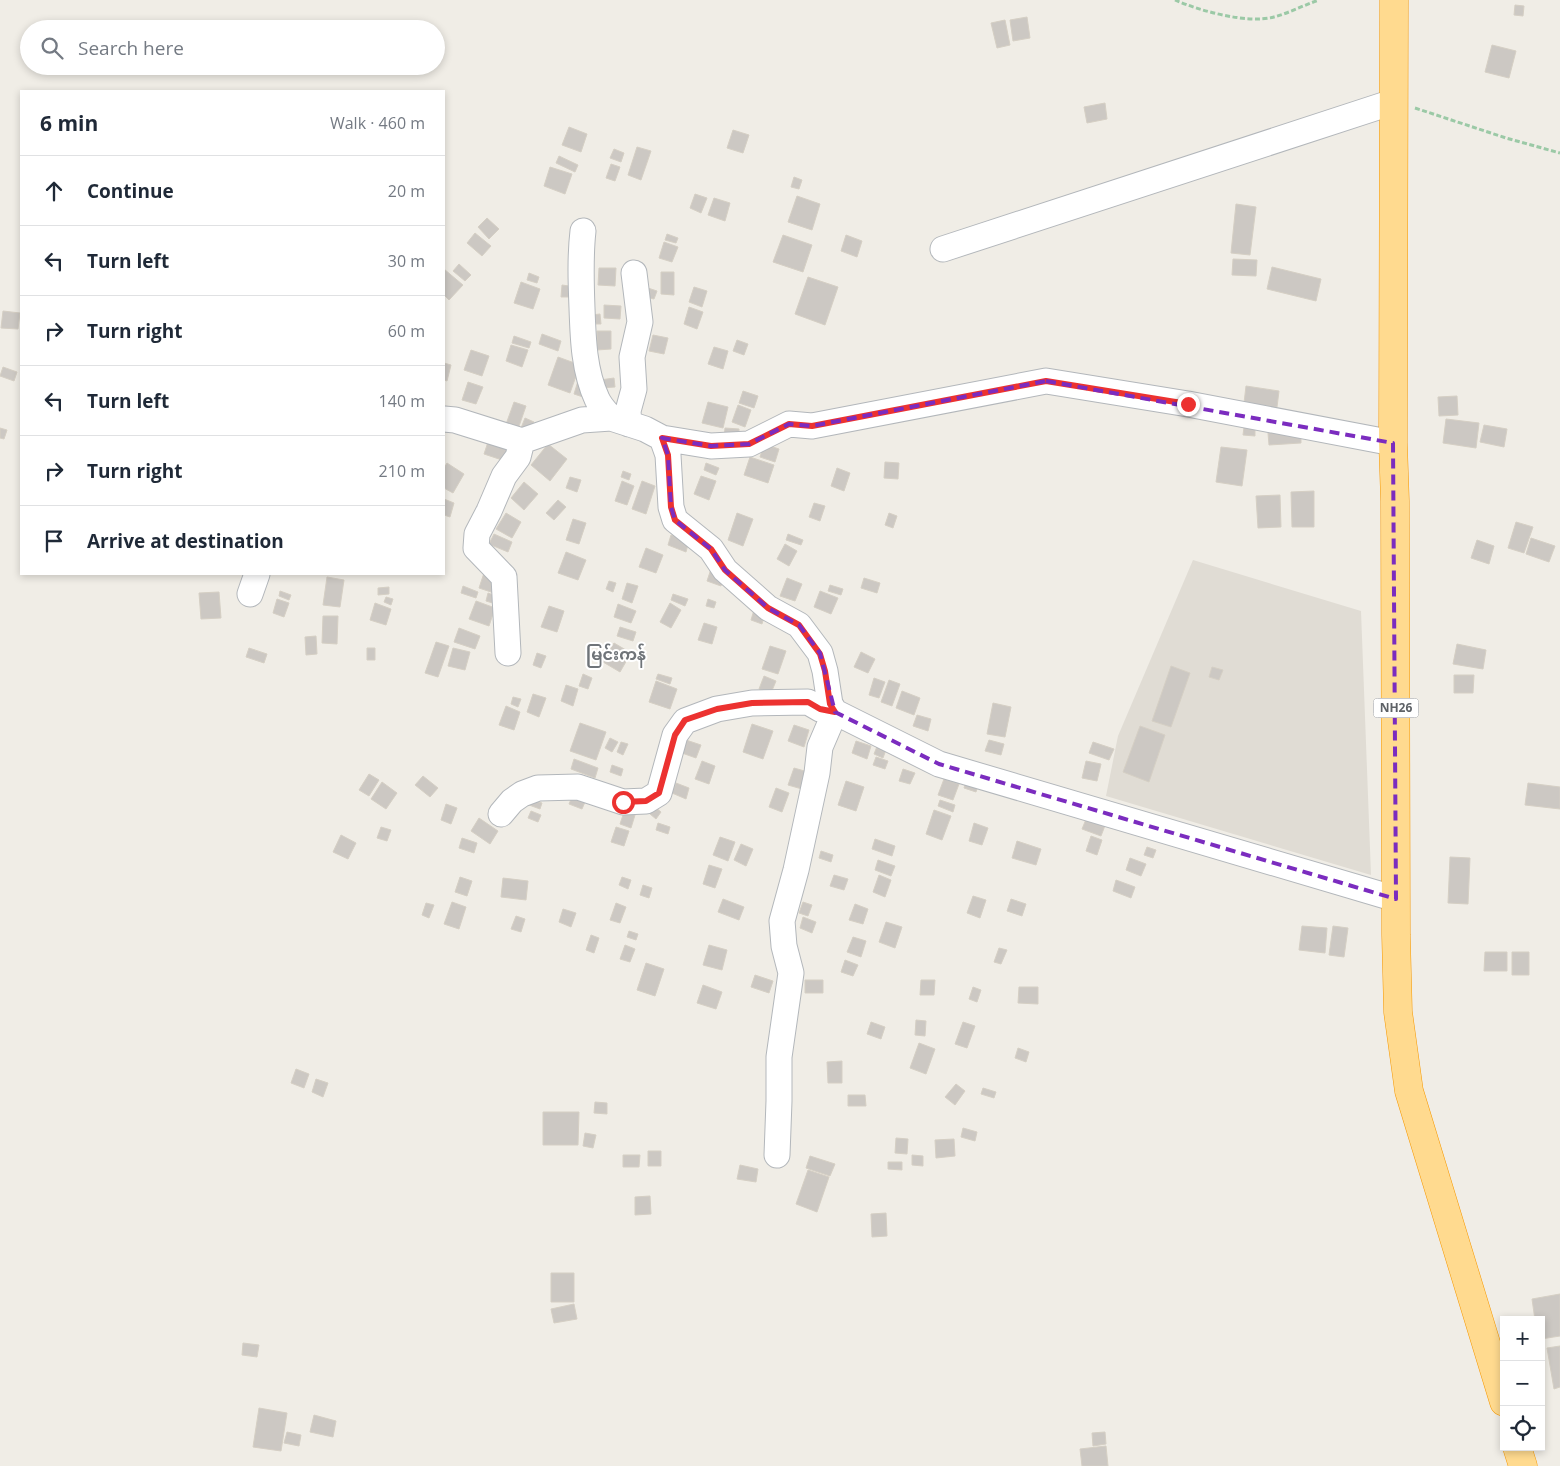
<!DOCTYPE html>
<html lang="en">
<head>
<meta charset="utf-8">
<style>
	body { margin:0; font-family:"Open Sans","Noto Sans Myanmar",sans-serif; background:#f2f2f3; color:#1f2937 }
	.controls { position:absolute; right:15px; bottom:15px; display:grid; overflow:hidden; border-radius:0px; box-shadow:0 2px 8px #0003 }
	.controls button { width:45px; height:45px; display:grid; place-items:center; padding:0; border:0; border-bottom:1px solid #e0e1e3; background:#fff; color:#1f2937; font:25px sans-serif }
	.stop { position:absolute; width:15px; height:15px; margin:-11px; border:4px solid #ec3230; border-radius:50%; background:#fff }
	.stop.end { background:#ec3230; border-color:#fff; box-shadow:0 1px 5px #0008 }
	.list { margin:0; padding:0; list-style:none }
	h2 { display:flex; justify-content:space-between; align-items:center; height:65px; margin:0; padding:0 20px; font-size:21px }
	h2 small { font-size:16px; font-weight:400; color:#747a83 }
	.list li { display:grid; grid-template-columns:32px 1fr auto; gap:15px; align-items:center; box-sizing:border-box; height:70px; padding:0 20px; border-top:1px solid #e0e1e3 }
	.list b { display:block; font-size:19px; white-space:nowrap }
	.list em { font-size:16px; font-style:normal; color:#747a83 }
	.icon { flex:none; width:28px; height:28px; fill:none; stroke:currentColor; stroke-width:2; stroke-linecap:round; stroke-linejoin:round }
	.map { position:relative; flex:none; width:1560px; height:1466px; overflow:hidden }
	.search { position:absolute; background:#fff; box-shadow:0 2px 8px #0003; left:20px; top:20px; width:425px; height:55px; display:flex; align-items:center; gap:12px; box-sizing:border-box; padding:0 18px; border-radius:28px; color:#747a83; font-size:19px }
	.panel { position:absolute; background:#fff; box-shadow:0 2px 8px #0003; left:20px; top:90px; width:425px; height:485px; border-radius:0px }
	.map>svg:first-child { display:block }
</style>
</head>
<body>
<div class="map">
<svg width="1560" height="1466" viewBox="0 0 1560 1466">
	<rect width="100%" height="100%" fill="#f0ede6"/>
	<path fill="#e0dcd4" d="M1193,560L1361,611L1371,875L1106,796L1118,736Z"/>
	<path fill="#ccc8c3" stroke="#d5cfc4" d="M1515,5L1524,6L1523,16L1514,15Z
		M1027,17L1030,38L1013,41L1010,20Z
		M1005,20L1010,45L997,48L991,23Z
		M1492,45L1516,51L1509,78L1485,72Z
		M1105,103L1107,119L1087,123L1084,107Z
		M569,127L587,134L581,152L562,145Z
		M733,130L749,135L743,153L727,148Z
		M637,147L651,151L641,180L628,175Z
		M614,149L624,153L621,162L610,158Z
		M559,156L578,165L575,172L556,163Z
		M611,164L620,167L615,181L606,178Z
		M550,167L572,174L565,194L544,186Z
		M794,177L802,180L799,189L791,187Z
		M695,194L707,198L701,213L690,208Z
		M797,196L820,204L812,230L788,222Z
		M714,198L730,203L725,221L708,215Z
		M1236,204L1256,207L1250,255L1231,253Z
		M487,218L499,229L489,239L478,227Z
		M475,233L491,246L482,256L467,243Z
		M667,234L678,238L676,243L665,240Z
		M783,235L812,245L803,272L773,262Z
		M846,235L862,241L857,257L841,251Z
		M664,242L678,247L672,262L659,258Z
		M1233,259L1257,260L1256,276L1232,275Z
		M459,264L471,275L465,281L453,271Z
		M1272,267L1321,279L1316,301L1267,289Z
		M599,268H616L615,286L598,285Z
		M444,269L463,285L449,300L444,295Z
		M661,272H674V295L661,294Z
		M529,273L539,277L537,283L527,280Z
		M808,277L838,287L825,325L795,314Z
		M521,282L540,289L533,309L514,303Z
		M562,285L569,286V297H561Z
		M694,287L707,291L702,307L689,302Z
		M648,288L657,291L654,299L646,297Z
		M604,305L621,306L620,319L604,318Z
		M689,307L703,312L697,329L684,324Z
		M3,311L20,313L18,329L1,328Z
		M600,314L601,324H591V315Z
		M597,331H611V349L597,350Z
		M542,334L561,341L558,351L539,344Z
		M653,335L668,338L664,354L649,351Z
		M514,336L531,342L529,348L512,343Z
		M737,340L748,344L744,355L733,351Z
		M511,345L528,350L522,367L506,361Z
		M714,347L728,351L723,369L708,364Z
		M471,350L489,356L482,376L464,370Z
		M558,357L580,365L570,393L548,385Z
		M444,363L451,365L447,381L444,380Z
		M3,367L17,372L14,381L0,376Z
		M614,378L615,387L601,388L600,380Z
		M578,381L583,397L574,394Z
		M468,382L483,387L476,404L462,400Z
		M1246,386L1279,391L1277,407L1244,403Z
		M743,391L758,396L754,408L739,403Z
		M1457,396L1458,415L1439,416L1438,397Z
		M514,402L526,406L517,432L505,427Z
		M708,402L728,407L723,428L702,423Z
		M738,405L751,410L745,427L732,422Z
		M525,418L534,422L530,431L521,428Z
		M1446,419L1479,423L1476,448L1443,443Z
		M1484,425L1507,429L1504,447L1480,442Z
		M1244,427L1255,428V436L1243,435Z
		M0,428L7,430L4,439L0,438Z
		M725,428L739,429V438L724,437Z
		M1301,431V443L1269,445L1268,433Z
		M488,442L509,450L505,461L484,454Z
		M548,444L567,459L550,481L531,465Z
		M764,444L779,449L775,462L760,457Z
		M1221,447L1247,450L1242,486L1216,482Z
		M750,457L774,465L768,483L744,475Z
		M885,462L899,463L898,479L884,478Z
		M447,463L464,474L453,493L444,488V468Z
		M706,463L719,468L716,475L704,470Z
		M837,468L850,473L844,491L831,486Z
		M623,471L631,474L629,480L621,477Z
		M701,476L716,481L709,500L694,494Z
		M570,477L581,480L577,492L566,488Z
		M622,481L634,486L627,505L615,501Z
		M642,481L655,486L646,514L632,509Z
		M524,482L538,494L524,510L511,498Z
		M1314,491V527H1292L1291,492Z
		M1280,495L1281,527L1258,528L1256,496Z
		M444,499L454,503L450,517L444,515Z
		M558,500L566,507L554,520L546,513Z
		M814,503L825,506L820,521L809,517Z
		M506,513L521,522L512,538L496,529Z
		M737,513L753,519L743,546L728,540Z
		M889,513L897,516L893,528L885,525Z
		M573,519L586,523L579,544L566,540Z
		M1516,522L1533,527L1524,553L1508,548Z
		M494,534L512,542L508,552L489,544Z
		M788,534L803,540L801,545L786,540Z
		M671,535L689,541L686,552L668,545Z
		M1531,538L1555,546L1549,562L1526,554Z
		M1477,540L1494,546L1489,564L1471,558Z
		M785,544L797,551L789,566L777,559Z
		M646,548L663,555L656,573L639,567Z
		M566,552L586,560L578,580L558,573Z
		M711,569L725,574L721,586L707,581Z
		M484,573L499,578L494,593L479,588Z
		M327,577L344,580L340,607L323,605Z
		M787,578L802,584L795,601L780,596Z
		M864,578L880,583L877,593L861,588Z
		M609,581L616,583L613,592L606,589Z
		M627,583L638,586L632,603L622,599Z
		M830,585L843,589L841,595L828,591Z
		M463,586L478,592L476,598L461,593Z
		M389,587V594L378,595V588Z
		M280,591L291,595L289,600L279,596Z
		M820,591L838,598L831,614L814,607Z
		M219,592L221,618L201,619L199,593Z
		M488,593L499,597L496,604L486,601Z
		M673,594L688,599L685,606L671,600Z
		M386,597L393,599L391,605L384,602Z
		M277,599L289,603L284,617L273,613Z
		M708,599L716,602L714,608L706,606Z
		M476,601L495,608L489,626L469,619Z
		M375,603L391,609L386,625L370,620Z
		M670,603L681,610L671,628L660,622Z
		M618,604L636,611L631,623L614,617Z
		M549,606L564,611L557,632L541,627Z
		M754,610L765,614L762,624L751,620Z
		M323,616H338L337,644L322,643Z
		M704,623L717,627L712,644L698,640Z
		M620,627L636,632L633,641L617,636Z
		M459,628L480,636L475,649L454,642Z
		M316,636L317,654L306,655L305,637Z
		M436,642L449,646L438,677L425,673Z
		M614,643L631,653L620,672L603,662Z
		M1457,644L1486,650L1483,669L1453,664Z
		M770,646L786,651L778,674L762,669Z
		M249,648L267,654L264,663L246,657Z
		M367,648H375V660H367Z
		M453,648L470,652L465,670L448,666Z
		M861,652L875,659L868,673L854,667Z
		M537,653L546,656L541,668L533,665Z
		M1171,666L1190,673L1171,727L1152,721Z
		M1212,667L1223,670L1219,680L1209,677Z
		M583,674L592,678L588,689L579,686Z
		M658,674L672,678L670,684L656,679Z
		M1454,675H1474L1473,693H1454Z
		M764,676L776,681L771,693L759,689Z
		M874,678L885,682L879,698L869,695Z
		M889,680L900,684L892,706L881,702Z
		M656,681L677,689L670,709L649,702Z
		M566,685L578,689L573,706L561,701Z
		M902,691L920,698L914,715L896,708Z
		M533,694L546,698L539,717L527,712Z
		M513,697L521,699L518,707L511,704Z
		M993,703L1011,707L1005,737L987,734Z
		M506,706L520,712L514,730L499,725Z
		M917,715L931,719L928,731L913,726Z
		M580,723L606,732L596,760L570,751Z
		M752,724L773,731L763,759L743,752Z
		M794,725L809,730L804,747L788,741Z
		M1140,726L1165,735L1149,782L1123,772Z
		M610,738L618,742L612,752L605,748Z
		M686,740L701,745L696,758L682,753Z
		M989,740L1004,744L1001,755L985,751Z
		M856,741L871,746L867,759L852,753Z
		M621,742L628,744L623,755L617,752Z
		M1093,742L1114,749L1109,760L1089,753Z
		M878,744L887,747L883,758L874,754Z
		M876,757L888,761L885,769L873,765Z
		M574,759L598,768L595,778L571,769Z
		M702,761L715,766L709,784L695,779Z
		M1086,761L1101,764L1097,781L1082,778Z
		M612,765L623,769L621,776L610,772Z
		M794,768L808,772L802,789L788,785Z
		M903,769L915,773L910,784L899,781Z
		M369,774L379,780L369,796L359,790Z
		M968,775L980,779L976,792L964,788Z
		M423,776L438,788L430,797L415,785Z
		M944,779L959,784L953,800L938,795Z
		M846,781L864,787L856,811L838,805Z
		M382,782L397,793L386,809L371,799Z
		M676,783L689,788L686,799L672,793Z
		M1528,783L1560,787V809L1525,805Z
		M776,788L789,793L782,812L769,807Z
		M572,797L585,802L582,809L569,804Z
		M531,800L542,803L540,809L529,805Z
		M940,800L955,805L953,812L938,806Z
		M446,804L457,808L451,824L441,820Z
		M655,807L661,812L656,819L650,814Z
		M934,810L951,816L942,840L926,834Z
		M531,811L541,815L538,822L528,818Z
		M624,812L635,815L631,828L620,824Z
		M1087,817L1106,823L1101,836L1082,829Z
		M479,818L498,831L490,844L471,831Z
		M658,823L670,827L668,834L656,830Z
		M974,823L988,828L982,845L969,841Z
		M381,827L391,830L387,841L377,838Z
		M616,827L629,831L624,846L611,842Z
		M341,835L356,843L348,859L333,852Z
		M1091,836L1102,840L1097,855L1086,851Z
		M720,837L735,842L728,861L713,855Z
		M462,838L477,843L474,853L459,848Z
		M875,839L895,846L892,856L872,849Z
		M1017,841L1041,849L1036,865L1012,858Z
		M741,844L753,849L746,866L734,860Z
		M1147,847L1156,850L1153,858L1144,855Z
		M821,851L833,855L831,862L819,858Z
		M1450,857L1470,858L1468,904L1448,903Z
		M1130,858L1146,864L1141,876L1126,870Z
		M878,860L895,866L891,876L875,870Z
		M709,865L722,869L715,888L703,884Z
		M834,875L848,879L844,890L830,886Z
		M879,875L891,880L885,897L873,892Z
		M460,877L472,881L467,896L455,892Z
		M622,877L631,880L628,889L619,885Z
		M503,878L528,881L526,900L501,897Z
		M1116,880L1135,887L1131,898L1113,891Z
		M643,885L652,888L649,898L640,895Z
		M973,896L986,900L980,918L967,913Z
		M723,899L744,907L739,920L718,912Z
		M1011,899L1026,904L1022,916L1007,911Z
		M452,902L466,907L459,929L444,924Z
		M803,902L812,905L808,916L799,913Z
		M426,903L434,905L429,918L422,915Z
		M616,903L626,907L620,923L610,920Z
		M855,904L868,909L863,924L849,920Z
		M563,909L576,913L571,927L559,922Z
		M516,916L525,919L521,932L511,929Z
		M803,917L816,922L812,933L800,928Z
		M886,922L902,927L895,948L879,942Z
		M1302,926L1327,928L1325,953L1299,950Z
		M1333,926L1348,928L1344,957L1329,955Z
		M629,931L638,934L636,940L627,937Z
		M591,935L599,938L594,953L586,950Z
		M853,937L866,941L861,957L847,952Z
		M625,945L635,949L630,962L620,959Z
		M709,945L727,950L722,970L703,965Z
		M999,948L1007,950L1001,964L994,962Z
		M1485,952H1507V971H1484Z
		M1512,952H1529V975H1512Z
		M845,960L858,965L853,976L841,972Z
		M646,963L664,969L655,996L637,990Z
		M755,975L773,981L769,993L751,987Z
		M805,980H823V993H805Z
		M921,980H935L934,995H920Z
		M703,985L722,992L716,1009L697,1003Z
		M973,987L981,990L977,1002L969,999Z
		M1019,987H1038V1004L1018,1003Z
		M916,1020L926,1021L925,1036L915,1035Z
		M871,1022L885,1027L881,1039L867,1034Z
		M963,1022L975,1026L967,1048L955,1044Z
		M919,1043L935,1049L926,1074L910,1068Z
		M1018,1048L1029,1052L1026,1062L1015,1058Z
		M842,1061V1083H828L827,1062Z
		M296,1069L309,1074L304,1088L291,1083Z
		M316,1079L328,1083L323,1097L312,1092Z
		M956,1084L965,1091L955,1105L945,1097Z
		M983,1088L996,1092L994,1098L981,1094Z
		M848,1095H865L866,1106H848Z
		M595,1102L607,1103V1114L594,1113Z
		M543,1112H579L578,1145H543Z
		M963,1128L977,1132L975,1141L961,1137Z
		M585,1133L596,1135L593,1148L583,1146Z
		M896,1138L908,1139L907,1154L895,1153Z
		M954,1139L955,1156L936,1158L935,1140Z
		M648,1151H661V1166H648Z
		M623,1155H640L639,1167H623Z
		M912,1155L923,1156V1166L912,1165Z
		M810,1156L835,1164L830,1176L806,1168Z
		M888,1162H902V1170L888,1169Z
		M740,1165L758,1169L756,1182L737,1179Z
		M808,1170L829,1177L817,1212L796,1204Z
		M650,1196L651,1214L635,1215V1197Z
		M886,1213L887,1236L872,1237L871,1214Z
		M551,1273H574V1302H551Z
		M1560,1294V1336L1541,1339V1320H1535L1532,1299Z
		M574,1304L577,1319L554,1323L551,1309Z
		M243,1343L259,1345L257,1357L242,1355Z
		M1560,1346V1387L1554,1389L1547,1348Z
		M259,1408L287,1413L281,1451L253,1447Z
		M314,1415L336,1421L333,1437L310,1432Z
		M287,1432L301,1435L299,1446L284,1443Z
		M1105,1432L1106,1444L1093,1446L1092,1433Z
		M1106,1446L1108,1466H1082L1080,1449Z"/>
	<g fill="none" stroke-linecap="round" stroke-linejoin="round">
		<g stroke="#b3b7bb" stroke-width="27">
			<path id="minor" d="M583,231C580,257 581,282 582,308C583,339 584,371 597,399C600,406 606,412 611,418
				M943,249L1393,102
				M444,419L455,420L522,441L582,420L611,418L645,429L662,438L711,446L749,444L789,424L812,426L1046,381L1188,404L1393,443
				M629,424L628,411L634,389L632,357L640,322L634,273
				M662,438L668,455L671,507L675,520L711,549L725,570L768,608L799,625L820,653L825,671L830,704L835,712
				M250,594L257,574
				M508,653L504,577L476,548L477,534L489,511L504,476L518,457L522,441
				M501,814L512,801L522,794L538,788L578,787L623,802L646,801L659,793L675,735L685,721L717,709L752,703L808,702L820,709L835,712L939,764L1396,899
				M777,1155L779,1101V1057L791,973L784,946L782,921L796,870L817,773L820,747L835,712"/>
		</g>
		<g stroke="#f69800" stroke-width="29">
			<path id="highway" d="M1394,0L1393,443L1395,501L1396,935L1398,1012L1409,1091L1504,1402
				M1517,1447L1523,1466"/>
		</g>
		<path stroke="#9bc9a6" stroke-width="3" stroke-dasharray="5 2.5" stroke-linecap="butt" d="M1175,0C1200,11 1247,24 1274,17C1289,13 1304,5 1319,0
			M1415,108L1506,138L1560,153"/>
		<use href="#minor" stroke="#fff" stroke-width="25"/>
		<use href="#highway" stroke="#ffda8f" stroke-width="28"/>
	</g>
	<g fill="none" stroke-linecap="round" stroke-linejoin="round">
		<path stroke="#ec3230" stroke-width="6" d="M623,802L646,801L659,793L675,735L685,720L717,709L752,703L808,702L820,709L835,712L830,704L825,671L820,654L799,625L768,608L725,570L711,549L675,520L671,507L668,455L662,438L711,446L749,444L789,424L812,426L1046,381L1188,404"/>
	</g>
	<path fill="none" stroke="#7b2cbf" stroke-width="4" stroke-dasharray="10 6" stroke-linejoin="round" d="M1046,381L1393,443L1396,899L939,764L835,712L820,653L799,625L768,608L725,570L711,549L675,520L671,507L668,455L662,438L711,446L749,444L789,424L812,426Z"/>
	<g text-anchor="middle" stroke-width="4" stroke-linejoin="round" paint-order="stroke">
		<rect fill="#fff" stroke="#8e9195" stroke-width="1" x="1373.5" y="698.5" width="45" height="19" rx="4"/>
		<g font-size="12" font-weight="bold" fill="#5e6267">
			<text x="1396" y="712">NH26</text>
		</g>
		<g font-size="16" font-weight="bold" fill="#6f7479" stroke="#fff">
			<text x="616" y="660">မြင်းကန်</text>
		</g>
	</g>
</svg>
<div class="controls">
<button>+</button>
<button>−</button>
<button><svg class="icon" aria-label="locate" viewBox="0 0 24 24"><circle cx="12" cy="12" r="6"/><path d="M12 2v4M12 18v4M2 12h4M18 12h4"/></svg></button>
</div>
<div class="stop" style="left:623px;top:802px"></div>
<div class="stop end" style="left:1188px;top:404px"></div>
<div class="search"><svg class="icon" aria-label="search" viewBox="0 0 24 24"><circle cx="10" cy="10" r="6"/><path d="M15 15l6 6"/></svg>Search here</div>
<section class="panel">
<h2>6 min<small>Walk · 460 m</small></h2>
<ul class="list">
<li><svg class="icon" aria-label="ahead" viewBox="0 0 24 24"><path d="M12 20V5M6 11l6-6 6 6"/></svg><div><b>Continue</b></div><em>20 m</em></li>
<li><svg class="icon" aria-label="left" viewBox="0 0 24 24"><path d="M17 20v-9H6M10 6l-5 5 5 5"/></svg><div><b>Turn left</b></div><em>30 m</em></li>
<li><svg class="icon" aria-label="right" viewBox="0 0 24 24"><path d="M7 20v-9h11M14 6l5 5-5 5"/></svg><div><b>Turn right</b></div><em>60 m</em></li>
<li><svg class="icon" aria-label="left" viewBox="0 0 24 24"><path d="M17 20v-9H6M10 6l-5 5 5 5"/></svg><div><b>Turn left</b></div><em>140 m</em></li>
<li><svg class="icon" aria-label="right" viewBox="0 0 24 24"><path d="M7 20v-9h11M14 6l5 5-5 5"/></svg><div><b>Turn right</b></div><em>210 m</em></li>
<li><svg class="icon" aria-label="arrive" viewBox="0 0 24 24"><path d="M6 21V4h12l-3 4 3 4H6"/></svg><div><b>Arrive at destination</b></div></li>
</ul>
</section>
</div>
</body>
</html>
